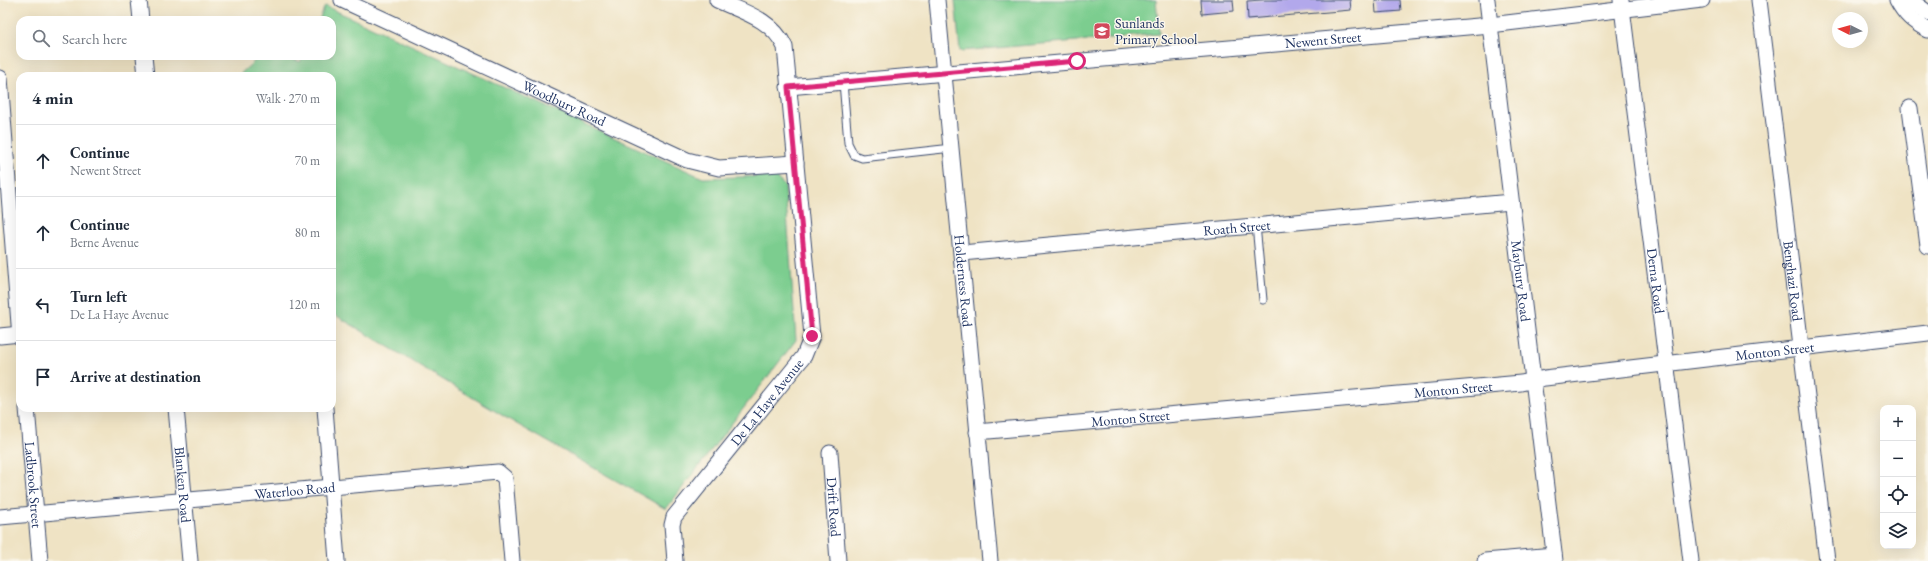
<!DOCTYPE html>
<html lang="en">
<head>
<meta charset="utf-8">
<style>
	body { margin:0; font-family:"EB Garamond",serif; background:#f6f6f7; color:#1f2937 }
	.controls { position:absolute; right:12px; bottom:12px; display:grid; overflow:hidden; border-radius:8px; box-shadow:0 4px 16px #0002 }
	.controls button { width:36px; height:36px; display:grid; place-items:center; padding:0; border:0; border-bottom:1px solid #e0e1e3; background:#fff; color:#1f2937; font:20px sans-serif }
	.compass { position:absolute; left:1832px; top:12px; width:36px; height:36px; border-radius:50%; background:#fff; box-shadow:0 4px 16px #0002; rotate:275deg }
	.stop { position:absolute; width:12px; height:12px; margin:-9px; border:3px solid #db2777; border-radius:50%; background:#fff }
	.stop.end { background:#db2777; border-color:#fff; box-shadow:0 1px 4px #0008 }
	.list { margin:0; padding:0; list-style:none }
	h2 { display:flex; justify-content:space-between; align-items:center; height:52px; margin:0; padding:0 16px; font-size:17px }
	h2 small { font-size:13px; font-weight:400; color:#747a83 }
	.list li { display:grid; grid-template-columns:26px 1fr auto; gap:12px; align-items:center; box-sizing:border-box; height:72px; padding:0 16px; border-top:1px solid #e0e1e3 }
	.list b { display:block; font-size:15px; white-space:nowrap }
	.list p { margin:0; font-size:13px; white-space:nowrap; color:#747a83 }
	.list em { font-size:13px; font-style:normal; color:#747a83 }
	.icon { flex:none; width:22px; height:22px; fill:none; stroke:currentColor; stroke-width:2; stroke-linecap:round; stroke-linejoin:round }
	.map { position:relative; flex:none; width:1928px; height:561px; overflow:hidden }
	.search { position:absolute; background:#fff; box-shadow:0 4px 16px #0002; left:16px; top:16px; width:320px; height:44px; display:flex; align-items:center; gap:10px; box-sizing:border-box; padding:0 14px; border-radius:12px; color:#747a83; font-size:15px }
	.panel { position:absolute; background:#fff; box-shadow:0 4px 16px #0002; left:16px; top:72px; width:320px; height:340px; border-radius:12px }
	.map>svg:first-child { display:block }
</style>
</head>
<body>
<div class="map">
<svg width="1928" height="561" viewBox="0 0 1928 561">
	<rect width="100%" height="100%" fill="#fbf7ec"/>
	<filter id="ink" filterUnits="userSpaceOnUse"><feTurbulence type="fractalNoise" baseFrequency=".025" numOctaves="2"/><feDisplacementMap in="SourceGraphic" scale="8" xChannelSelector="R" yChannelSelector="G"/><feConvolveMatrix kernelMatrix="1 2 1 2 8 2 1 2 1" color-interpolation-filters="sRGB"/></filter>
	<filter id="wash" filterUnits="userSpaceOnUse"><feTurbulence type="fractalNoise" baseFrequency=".012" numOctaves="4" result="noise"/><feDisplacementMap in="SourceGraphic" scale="16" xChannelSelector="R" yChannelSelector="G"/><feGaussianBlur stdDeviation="0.9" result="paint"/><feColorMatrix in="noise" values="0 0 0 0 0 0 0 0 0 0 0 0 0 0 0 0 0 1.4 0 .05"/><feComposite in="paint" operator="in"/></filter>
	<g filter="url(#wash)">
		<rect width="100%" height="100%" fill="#efe3c4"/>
		<path fill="#7bcd8f" stroke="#4b7e76" d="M955,0H1156L1159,34L960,51Z
			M325,6L703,178L774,176L785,186L796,340L666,509L515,423L332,313V76H238L260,56H286L300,62L303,56H332V20H319Z"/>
		<g id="blocks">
			<path fill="#b2a8eb" d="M1201,0H1233L1234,11L1202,14Z
				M1262,0H1350L1351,10L1248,19L1247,1Z
				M1375,0H1400L1401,11L1376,13Z"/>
		</g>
	</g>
	<g filter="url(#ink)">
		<use href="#blocks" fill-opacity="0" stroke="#3b4a6d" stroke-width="1"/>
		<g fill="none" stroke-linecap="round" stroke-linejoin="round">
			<g stroke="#3b4a6d" stroke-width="9">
				<path id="lane" d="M843,82L848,143L854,155L862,158L952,148
					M1256,225L1263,300"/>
			</g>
			<g stroke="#3b4a6d" stroke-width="17">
				<g id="street">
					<path d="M139,0L141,20"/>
					<path id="s1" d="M342,0L687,160L719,168L796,163"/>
					<path id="s2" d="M937,0L990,561"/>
					<path id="s3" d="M1487,0L1555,561"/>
					<path id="s4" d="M1621,0L1691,561"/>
					<path id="s5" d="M1759,0L1827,561"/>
					<path d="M1897,0C1905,15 1913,22 1928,30"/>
					<path d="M1910,0L1928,13"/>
					<path d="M144,56L146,76"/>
					<path d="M0,78L20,337"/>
					<path id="s6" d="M788,87L1490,25L1702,0"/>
					<path d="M1910,108L1928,246"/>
					<path id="s7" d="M962,253L1511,202"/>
					<path d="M0,336L20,334"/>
					<path id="s8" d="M27,408L40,561"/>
					<path id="s9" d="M176,408L190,561"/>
					<path d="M325,408L337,561"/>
					<path id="s10" d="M977,432L1521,383L1545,378L1928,333"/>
					<path id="s11" d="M830,453L838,561"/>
					<path id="s12" d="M0,517L498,472L505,478L512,561"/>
					<path id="s13" d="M675,561L672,525L674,517L804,356L812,336L785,47C772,19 743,12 717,0"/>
					<path d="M1485,561L1554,555"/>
				</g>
			</g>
			<use href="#lane" stroke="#fff" stroke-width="7"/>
			<use href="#street" stroke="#fff" stroke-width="15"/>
		</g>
	</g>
	<g fill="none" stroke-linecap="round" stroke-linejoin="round" filter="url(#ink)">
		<path stroke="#db2777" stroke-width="5" d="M812,336L788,87L1077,61"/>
	</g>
	<defs>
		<g id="school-square" transform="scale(0.9)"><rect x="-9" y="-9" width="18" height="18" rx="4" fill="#d1495b" stroke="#fbf7ec"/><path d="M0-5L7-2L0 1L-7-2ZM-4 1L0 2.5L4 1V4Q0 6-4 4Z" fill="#fff"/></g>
	</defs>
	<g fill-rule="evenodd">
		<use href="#school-square" x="1102" y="31"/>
	</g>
	<g text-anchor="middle" stroke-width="3" stroke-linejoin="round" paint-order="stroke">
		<g font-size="14" fill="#1b2f5e" stroke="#fbf7ec" text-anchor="start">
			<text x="1115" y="28">Sunlands<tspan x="1115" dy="16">Primary School</tspan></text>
		</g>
		<g font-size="14" fill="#1b2f5e" stroke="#fbf7ec">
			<text dy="5" stroke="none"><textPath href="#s6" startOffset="537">Newent Street</textPath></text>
			<text dy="5" stroke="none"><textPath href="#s1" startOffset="245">Woodbury Road</textPath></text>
			<text dy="5" stroke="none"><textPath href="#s7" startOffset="276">Roath Street</textPath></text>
			<text dy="5" stroke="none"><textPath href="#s2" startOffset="282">Holderness Road</textPath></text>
			<text dy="5" stroke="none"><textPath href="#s3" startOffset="283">Maybury Road</textPath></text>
			<text dy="5" stroke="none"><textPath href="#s4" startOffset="283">Derna Road</textPath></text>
			<text dy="5" stroke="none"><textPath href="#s5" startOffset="283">Benghazi Road</textPath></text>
			<text dy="5" stroke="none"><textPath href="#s10" startOffset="802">Monton Street</textPath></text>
			<text dy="5" stroke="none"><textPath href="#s10" startOffset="478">Monton Street</textPath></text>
			<text dy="5" stroke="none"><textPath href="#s13" startOffset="192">De La Haye Avenue</textPath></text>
			<text dy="5" stroke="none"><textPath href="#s10" startOffset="154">Monton Street</textPath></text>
			<text dy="5" stroke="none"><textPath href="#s8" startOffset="77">Ladbrook Street</textPath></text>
			<text dy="5" stroke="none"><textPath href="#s9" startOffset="77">Blanken Road</textPath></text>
			<text dy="5" stroke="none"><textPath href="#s12" startOffset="296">Waterloo Road</textPath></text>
			<text dy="5" stroke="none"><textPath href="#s11" startOffset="54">Drift Road</textPath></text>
		</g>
	</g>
</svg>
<div class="controls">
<button>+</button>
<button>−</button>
<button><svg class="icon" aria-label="locate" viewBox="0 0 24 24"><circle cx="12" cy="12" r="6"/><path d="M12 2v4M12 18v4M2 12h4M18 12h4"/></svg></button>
<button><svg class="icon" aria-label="layers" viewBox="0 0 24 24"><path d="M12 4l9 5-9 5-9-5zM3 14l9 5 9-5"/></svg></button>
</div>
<svg class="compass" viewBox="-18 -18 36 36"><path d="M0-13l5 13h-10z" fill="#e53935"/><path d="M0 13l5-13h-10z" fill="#747a83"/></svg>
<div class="stop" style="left:1077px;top:61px"></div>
<div class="stop end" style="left:812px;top:336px"></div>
<div class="search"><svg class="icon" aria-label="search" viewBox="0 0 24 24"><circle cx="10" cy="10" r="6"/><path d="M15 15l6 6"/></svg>Search here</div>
<section class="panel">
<h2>4 min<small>Walk · 270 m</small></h2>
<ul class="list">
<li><svg class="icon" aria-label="ahead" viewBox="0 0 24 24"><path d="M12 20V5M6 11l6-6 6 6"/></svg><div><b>Continue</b><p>Newent Street</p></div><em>70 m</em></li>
<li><svg class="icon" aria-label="ahead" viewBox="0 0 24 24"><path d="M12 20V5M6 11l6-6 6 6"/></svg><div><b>Continue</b><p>Berne Avenue</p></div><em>80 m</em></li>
<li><svg class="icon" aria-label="left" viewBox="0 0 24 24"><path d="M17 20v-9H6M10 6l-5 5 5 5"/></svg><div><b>Turn left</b><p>De La Haye Avenue</p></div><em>120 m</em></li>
<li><svg class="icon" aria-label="arrive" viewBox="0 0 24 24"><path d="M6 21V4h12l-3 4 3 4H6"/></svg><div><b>Arrive at destination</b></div></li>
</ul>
</section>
</div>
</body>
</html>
